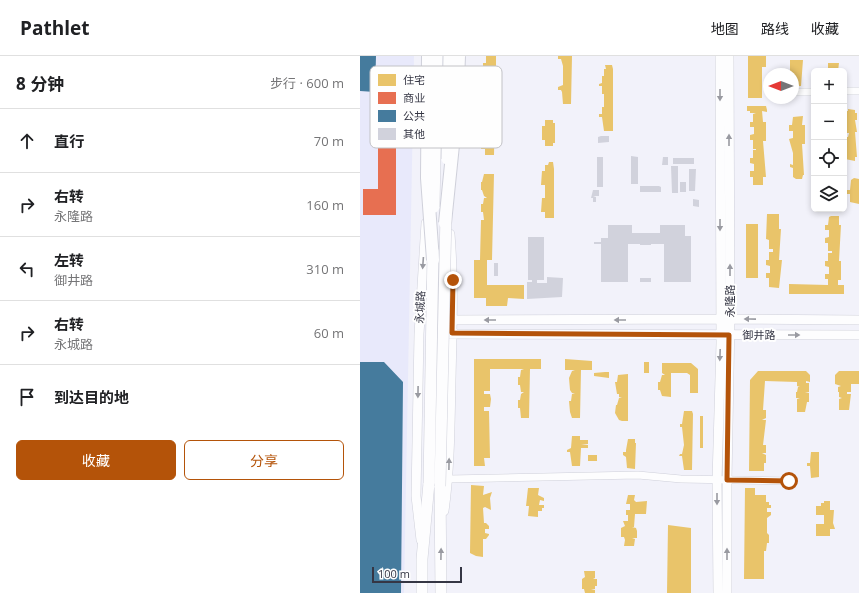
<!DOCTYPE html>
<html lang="zh">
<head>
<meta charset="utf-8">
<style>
	body { margin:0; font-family:"Open Sans","Noto Sans SC",sans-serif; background:#f2f2f2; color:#202124 }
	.controls { position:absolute; right:12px; top:12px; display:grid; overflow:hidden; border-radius:6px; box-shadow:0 2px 6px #0003 }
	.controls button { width:36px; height:36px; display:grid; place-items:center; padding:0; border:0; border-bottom:1px solid #e0e0e0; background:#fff; color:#202124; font:20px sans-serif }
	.compass { position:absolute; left:403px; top:12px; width:36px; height:36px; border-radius:50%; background:#fff; box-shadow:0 2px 6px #0003; rotate:270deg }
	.scale { position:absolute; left:12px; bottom:10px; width:90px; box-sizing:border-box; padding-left:4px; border:2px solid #353644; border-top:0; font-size:11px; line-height:14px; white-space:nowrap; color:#353644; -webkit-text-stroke:3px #fefefe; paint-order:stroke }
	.stop { position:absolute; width:12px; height:12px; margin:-9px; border:3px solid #b45309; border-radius:50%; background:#fff }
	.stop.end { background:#b45309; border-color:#fff; box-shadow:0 1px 4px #0008 }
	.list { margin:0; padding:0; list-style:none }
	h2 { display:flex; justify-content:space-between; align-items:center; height:52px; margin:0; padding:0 16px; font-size:17px }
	h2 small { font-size:13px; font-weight:400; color:#757577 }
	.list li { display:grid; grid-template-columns:26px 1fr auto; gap:12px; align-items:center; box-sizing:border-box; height:64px; padding:0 16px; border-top:1px solid #e0e0e0 }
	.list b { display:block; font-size:15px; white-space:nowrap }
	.list p { margin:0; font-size:13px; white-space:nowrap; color:#757577 }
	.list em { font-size:13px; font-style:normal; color:#757577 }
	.actions { display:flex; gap:8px; padding:12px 16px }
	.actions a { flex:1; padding:9px 0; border:1px solid #b45309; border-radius:6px; text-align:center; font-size:14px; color:#b45309 }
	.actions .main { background:#b45309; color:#fff }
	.icon { flex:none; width:22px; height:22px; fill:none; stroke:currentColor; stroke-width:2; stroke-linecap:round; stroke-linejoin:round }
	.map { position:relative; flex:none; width:499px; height:537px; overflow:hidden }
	header { display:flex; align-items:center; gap:24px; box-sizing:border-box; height:56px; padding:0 20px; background:#fff; border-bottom:1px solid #e0e0e0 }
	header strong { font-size:19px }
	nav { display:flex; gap:22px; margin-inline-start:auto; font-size:14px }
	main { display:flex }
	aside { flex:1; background:#fff }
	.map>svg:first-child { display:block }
</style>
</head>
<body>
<header>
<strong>Pathlet</strong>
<nav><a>地图</a><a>路线</a><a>收藏</a></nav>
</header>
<main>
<aside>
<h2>8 分钟<small>步行 · 600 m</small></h2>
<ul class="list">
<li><svg class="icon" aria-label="ahead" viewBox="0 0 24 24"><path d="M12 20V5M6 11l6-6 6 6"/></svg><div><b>直行</b></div><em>70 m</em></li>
<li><svg class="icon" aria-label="right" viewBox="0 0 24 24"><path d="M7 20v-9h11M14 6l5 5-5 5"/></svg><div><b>右转</b><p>永隆路</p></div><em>160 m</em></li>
<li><svg class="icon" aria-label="left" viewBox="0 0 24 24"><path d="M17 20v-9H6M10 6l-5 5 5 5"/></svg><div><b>左转</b><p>御井路</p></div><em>310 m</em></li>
<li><svg class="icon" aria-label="right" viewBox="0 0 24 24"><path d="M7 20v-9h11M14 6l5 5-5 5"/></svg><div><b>右转</b><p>永城路</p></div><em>60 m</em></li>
<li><svg class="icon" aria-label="arrive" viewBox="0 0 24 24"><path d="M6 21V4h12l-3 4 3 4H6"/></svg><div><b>到达目的地</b></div></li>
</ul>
<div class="actions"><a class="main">收藏</a><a>分享</a></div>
</aside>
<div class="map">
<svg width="499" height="537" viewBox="0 0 499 537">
	<rect width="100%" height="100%" fill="#f2f2fa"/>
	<path fill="#e8e9fb" d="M0,0H54L44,537H0Z"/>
	<path fill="#e9c46a" d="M126,0H136V24L133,27V46H135L134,99H125V93H121L122,79H125V66H121V52H124L125,46L120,45V27H126V21H123V7H126Z
		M198,0H212L211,48H203L202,36L201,34H198V31L203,29V10L201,3H198Z
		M388,0H406V11H402V42H388Z
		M430,4H443L441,30H433V18H430Z
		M468,7H479L478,15H468Z
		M245,9H252L253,13V75H244L242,61H239V58H242V51H244V38H242V30H239V28L242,27V20H244V13H246Z
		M387,50H406L407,54V56L402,55L403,66H406V85H403L406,121H403V129H393V121H390V115H394V108L390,107V102H393V94H396V93H393V84H390V79L394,78V71H390V66H393V58L396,57H390V55H387Z
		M488,53L495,54V57H497V64H495L497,76H495L497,101H495V105L485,103L484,90L485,81H488L489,77H485L484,65L485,55H488Z
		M443,60L442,69H445V88H442L444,119H443L442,123H436L433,121V112L430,111V108L433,109V97L429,83L433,82V75H429V69H432L433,61Z
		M185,64H193V67H195V87H193V90H185V84H182V70H185Z
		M189,106H193L194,113V162H185V156H181L182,142H185V129H181L182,115H185V109H188Z
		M124,118H134L132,204H127V229H164V243L148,242L147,250H126V242H114V204H120L121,164H124L123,156H121V148H123L124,142H127L124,140L122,134H121V126H122Z
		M494,122L499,123V148L490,146V138H485V134H490L491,124Z
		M407,158H419V173H421L419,204H422L419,232L409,231V222H406V217H410V210L406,209V204H409V196H413V193H409V184L406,183Z
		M471,160H479V169H481L479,205H481V224H478V229H484V238H429V228L468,229V223H465V218H469V211L465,210V205H468V197H472V195H468V187H465V182L469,181V174H465V169H468L469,161Z
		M386,168H398V222H386Z
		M114,303H181V313H170L169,362H161L160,352H158V344H160L161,338L164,336H161L160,329H158V321H160L161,314L164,313H130V335H124V338H130L131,343L130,351H124V355H129L130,402H124L125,410H114Z
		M205,303L232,305V314H221L220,362H212L210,356L209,345H211L212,338L215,337H212L210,334L209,322L212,315L215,314H205Z
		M284,306H289V317H284Z
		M302,307H331L338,313V337H330V319L327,317H311V341L302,340L300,334H298V326H300L302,319H305L302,317Z
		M398,315H446L450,319V326L446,325V327H449V336H445L449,337V346H447L445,356H437V343L440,342H436V336H437L438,331H440L437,330V326L405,325L403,354H406V362L402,364H406L403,389H406V397H402L406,399V407H404V415H389L390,324Z
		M479,315H499V328H491V336H487V338H491L489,354H479V343L482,342L479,341V336H478V331L481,330L475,328V319Z
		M245,316H249V322L234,320V317Z
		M268,318V365H262L259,364L255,357L256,349H257L259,342L262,341H259V338H257L255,326H257L258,319Z
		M324,355H332L333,358L332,414H324L322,400H319L320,398H322L324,389L322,371H320V368H322Z
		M340,360H343V392H340Z
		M212,380H220V384H228V388H221L228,389V392H221L220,410H212L210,396H207V394L211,392Z
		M268,383H275V387H276L275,413L267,412L266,401L263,399V396H266V394Z
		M451,396H459V421L451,422L450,410H447V407H450Z
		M228,399H237V405H228Z
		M111,429L124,430L123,439L132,436L130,442L131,454L125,451L123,452L124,467H126L129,470V473H125V477L129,478V479L126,483H123V501L116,500L110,497Z
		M168,432H179L178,439L184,442V445L180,444L179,449H184V452H182V455H178V461L168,460L169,450H166Z
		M385,432H395V439H406V446H409V449H411V452H407V456H411V459L407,462V477L409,479V487H407L406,495H404V523H384Z
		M268,439H275L274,444L276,446L287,445L286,458H275L274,471H272L276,472L277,475V482H272L275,483L274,490H264L265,484L264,481H261V472L265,470L263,465H268V459H266V454H270V448H266Z
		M464,445H470V454H474L473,467L475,473H470V480H456V468H464V459H456V450H461V447H464Z
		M308,469L331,472V537H307Z
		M224,515H235V522L233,523H237V530H235V533H231L235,534V537H225L224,533H222V523L225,521Z"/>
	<path fill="#e76f51" d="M18,87H36V159H3V133H18Z"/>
	<path fill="#457b9d" d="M0,0H16L15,36L0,35Z
		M0,306H24L43,326L41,537H0Z"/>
	<path fill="#d1d2dc" d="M241,80H249V86L238,87V81Z
		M271,100L278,101V128H271Z
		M237,101H243V131H237Z
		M303,101H308V109H302Z
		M313,102H334V108H313Z
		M311,110H318V137H312Z
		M329,113H336L335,135H329Z
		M320,126H326V136H320Z
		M280,130H299L301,131V136H280Z
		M233,134H239V140H233L236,141V146H233V142H231Z
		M333,143L339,144V151L333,150Z
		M248,169H272V177H300V169H325V180H331V226H304V188H291V189H280V188H268V226H241V188H234V186H241V182H248Z
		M168,181H184V224H177V227H187V221L203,222L202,241L167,243V226H172V224H168Z
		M134,207H138V220H134Z
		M280,222H291V226H280Z"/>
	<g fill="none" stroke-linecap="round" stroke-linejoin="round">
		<g stroke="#cfd0da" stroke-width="8">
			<path id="minor" d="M484,35H499
				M433,36H454
				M89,423L278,419L321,423L429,425"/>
		</g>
		<g stroke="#cfd0da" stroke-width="10">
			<path id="tertiary" d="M88,264L360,263L499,264
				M86,278L499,279
				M84,455C90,412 90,368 91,324C92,275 94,227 90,178
				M61,484L56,440L59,278L66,167
				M358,537L357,424L361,287L360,0
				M367,537V424L370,263L369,0"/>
		</g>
		<g stroke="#cfd0da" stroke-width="12">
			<path id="primary" d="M80,430L81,537
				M62,537V503L69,427"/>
		</g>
		<use href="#minor" stroke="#fdfdfe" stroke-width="7"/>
		<use href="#tertiary" stroke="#fdfdfe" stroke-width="9"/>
		<use href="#primary" stroke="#fdfdfe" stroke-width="11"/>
		<g stroke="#cfd0da" stroke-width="12" stroke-linecap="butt">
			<path id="primary-bridge" d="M87,103L89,0
				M74,151L77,0
				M69,427L73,195
				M80,430L86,158"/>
		</g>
		<g stroke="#cfd0da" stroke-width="14" stroke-linecap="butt">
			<path id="trunk-bridge" d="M68,0L67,122L73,204
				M85,167L97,50L99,0"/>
		</g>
		<use href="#primary-bridge" stroke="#fdfdfe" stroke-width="11"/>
		<use href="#trunk-bridge" stroke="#fdfdfe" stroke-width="12"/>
	</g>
	<defs><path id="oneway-solid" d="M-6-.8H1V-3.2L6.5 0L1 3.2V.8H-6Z"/></defs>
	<g fill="#999aa1">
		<use href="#oneway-solid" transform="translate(360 39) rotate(90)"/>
		<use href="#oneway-solid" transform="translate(369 84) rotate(-90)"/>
		<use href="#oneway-solid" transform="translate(360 169) rotate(90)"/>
		<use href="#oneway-solid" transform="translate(63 207) rotate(94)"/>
		<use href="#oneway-solid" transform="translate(370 214) rotate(-90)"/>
		<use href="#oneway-solid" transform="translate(390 263) rotate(-179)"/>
		<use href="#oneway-solid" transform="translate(130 264) rotate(180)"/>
		<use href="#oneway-solid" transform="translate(260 264) rotate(180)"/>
		<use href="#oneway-solid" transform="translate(434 279)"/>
		<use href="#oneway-solid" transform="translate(360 299) rotate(92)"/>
		<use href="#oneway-solid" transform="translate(58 336) rotate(91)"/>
		<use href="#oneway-solid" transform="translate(89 408) rotate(-89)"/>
		<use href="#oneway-solid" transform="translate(357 443) rotate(90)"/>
		<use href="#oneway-solid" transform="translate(81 498) rotate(-89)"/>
		<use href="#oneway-solid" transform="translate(367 498) rotate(-90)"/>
	</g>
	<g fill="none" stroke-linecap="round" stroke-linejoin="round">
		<path stroke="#b45309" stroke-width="5" d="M93,224L92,277L369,279L367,424L429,425"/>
	</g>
	<g text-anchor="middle" stroke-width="4" stroke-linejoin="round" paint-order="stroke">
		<g font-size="11" fill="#353644" stroke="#fefefe">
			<text transform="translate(370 245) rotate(-90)" y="4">永隆路</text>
			<text transform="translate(60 251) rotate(-87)" y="4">永城路</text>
			<text x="399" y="283">御井路</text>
		</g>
	</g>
	<rect x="10" y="10" width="132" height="82" rx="6" fill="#fefefe" stroke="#c2c2c6" stroke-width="1"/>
	<rect x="18" y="18" width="18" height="12" fill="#e9c46a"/>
	<rect x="18" y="36" width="18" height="12" fill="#e76f51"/>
	<rect x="18" y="54" width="18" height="12" fill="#457b9d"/>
	<rect x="18" y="72" width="18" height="12" fill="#d1d2dc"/>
	<g font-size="11" fill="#353644">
		<text x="43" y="28">住宅</text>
		<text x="43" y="46">商业</text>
		<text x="43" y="64">公共</text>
		<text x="43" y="82">其他</text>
	</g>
</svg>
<div class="controls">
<button>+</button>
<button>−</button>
<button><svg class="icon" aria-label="locate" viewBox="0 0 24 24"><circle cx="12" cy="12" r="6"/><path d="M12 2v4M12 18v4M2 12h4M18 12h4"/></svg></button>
<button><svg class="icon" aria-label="layers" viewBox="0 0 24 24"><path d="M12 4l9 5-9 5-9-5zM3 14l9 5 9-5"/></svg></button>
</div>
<svg class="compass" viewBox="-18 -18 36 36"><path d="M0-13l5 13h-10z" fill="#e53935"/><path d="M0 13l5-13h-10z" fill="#757577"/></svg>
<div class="scale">100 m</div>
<div class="stop" style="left:429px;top:425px"></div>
<div class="stop end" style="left:93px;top:224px"></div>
</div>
</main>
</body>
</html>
